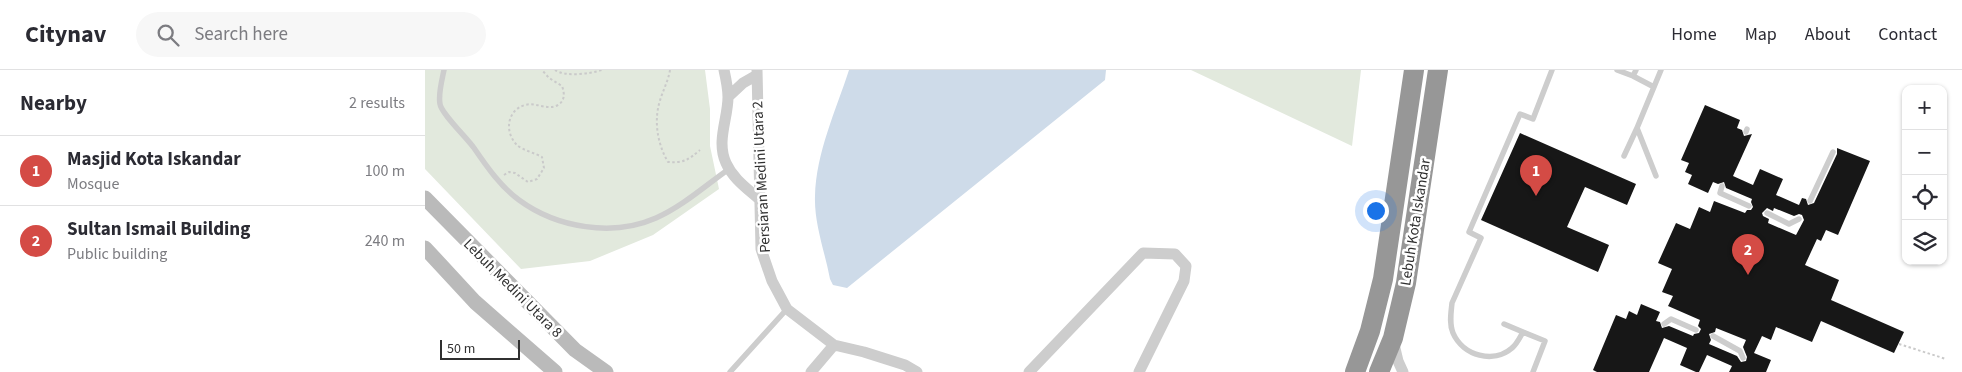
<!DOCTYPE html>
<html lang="en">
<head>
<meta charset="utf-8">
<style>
	body { margin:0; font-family:"Source Sans 3",sans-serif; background:#f7f7f7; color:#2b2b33 }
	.controls { position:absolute; right:15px; top:15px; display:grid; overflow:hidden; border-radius:10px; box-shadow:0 1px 4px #0004 }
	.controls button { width:45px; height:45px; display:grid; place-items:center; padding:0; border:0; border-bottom:1px solid #e1e1e2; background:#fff; color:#2b2b33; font:25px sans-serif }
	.scale { position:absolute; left:15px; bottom:12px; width:80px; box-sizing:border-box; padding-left:5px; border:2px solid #303030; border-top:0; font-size:14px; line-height:18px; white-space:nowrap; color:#303030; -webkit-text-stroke:4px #fff; paint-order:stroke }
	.you { position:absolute; left:950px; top:140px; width:18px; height:18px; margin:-12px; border:4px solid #fff; border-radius:50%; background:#1a73e8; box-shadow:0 0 0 8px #1a73e833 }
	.badge { display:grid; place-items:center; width:32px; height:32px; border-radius:50%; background:#d44b45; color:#fff; font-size:16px; font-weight:700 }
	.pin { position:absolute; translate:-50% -41px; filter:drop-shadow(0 1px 2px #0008) }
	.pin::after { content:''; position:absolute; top:26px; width:18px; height:15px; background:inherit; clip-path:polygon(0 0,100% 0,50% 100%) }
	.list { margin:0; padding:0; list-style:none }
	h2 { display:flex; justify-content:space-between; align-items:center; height:65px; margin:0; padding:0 20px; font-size:21px }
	h2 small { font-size:16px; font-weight:400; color:#7c7c81 }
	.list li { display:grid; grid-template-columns:32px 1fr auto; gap:15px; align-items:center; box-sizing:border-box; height:70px; padding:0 20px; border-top:1px solid #e1e1e2 }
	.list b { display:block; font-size:19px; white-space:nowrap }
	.list p { margin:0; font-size:16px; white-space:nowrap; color:#7c7c81 }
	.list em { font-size:16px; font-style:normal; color:#7c7c81 }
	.icon { flex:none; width:28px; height:28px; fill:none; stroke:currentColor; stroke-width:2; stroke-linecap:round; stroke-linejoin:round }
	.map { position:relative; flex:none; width:1537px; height:302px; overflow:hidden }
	header { display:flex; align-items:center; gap:30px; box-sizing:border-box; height:70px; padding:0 25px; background:#fff; border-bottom:1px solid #e1e1e2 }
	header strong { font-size:24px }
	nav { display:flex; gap:28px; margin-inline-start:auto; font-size:18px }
	.search { width:350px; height:45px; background:#f7f7f7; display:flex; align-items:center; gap:12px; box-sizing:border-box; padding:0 18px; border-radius:28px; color:#7c7c81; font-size:19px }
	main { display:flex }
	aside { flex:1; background:#fff }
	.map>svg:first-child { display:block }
</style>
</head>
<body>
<header>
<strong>Citynav</strong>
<div class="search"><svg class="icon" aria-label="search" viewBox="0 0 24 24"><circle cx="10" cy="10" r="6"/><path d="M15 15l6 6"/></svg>Search here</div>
<nav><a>Home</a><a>Map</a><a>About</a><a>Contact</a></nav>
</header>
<main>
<aside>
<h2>Nearby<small>2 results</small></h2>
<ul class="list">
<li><span class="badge">1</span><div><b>Masjid Kota Iskandar</b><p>Mosque</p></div><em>100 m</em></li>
<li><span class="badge">2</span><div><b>Sultan Ismail Building</b><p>Public building</p></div><em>240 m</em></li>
</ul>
</aside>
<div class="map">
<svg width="1537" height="302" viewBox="0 0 1537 302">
	<rect width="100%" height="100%" fill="#fff"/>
	<path fill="#e2e9dd" d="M0,0H280L285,39V76L294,119L228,165L165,191L96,199L0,99Z
		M766,0H936L927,76Z"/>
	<path fill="#cedbe9" d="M424,0H681L680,10L422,218L408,215L405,209C400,182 389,154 390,126C391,83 411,40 424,0Z"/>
	<path fill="#171717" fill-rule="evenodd" d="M1280,35L1315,50L1312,58L1317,60L1319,66L1327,64L1308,106L1328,115L1335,99L1358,109L1351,125L1374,135L1377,128L1381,129L1383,135L1389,133L1412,84V78L1445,91L1413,165L1401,160L1396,171L1392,169L1380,195L1414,210L1406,230L1479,262L1469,283L1396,251L1387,272L1351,257L1346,270L1337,266L1329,283L1346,290L1341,302H1304L1307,296L1282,285L1274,302H1271L1255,295L1262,278L1239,268L1224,302H1172L1168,300L1191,245L1201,249L1204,241L1212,245L1216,234L1235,242L1231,251L1235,252L1237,258L1244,256L1268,266L1269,264L1274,263L1276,259L1273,256L1275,250L1243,236L1248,226L1237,222L1247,199L1233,193L1251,153L1265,159L1274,137L1285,142L1289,131L1320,143L1322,140H1326L1328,137L1326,132L1327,129L1301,118L1299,112L1293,114L1288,112L1283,123L1263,114L1267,105L1260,102L1264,93L1256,90ZM1342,138L1348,141L1349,138L1369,146L1374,144L1377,145L1379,150L1371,165L1343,153L1344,149L1338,146L1337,143ZM1291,258L1321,270L1318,277L1322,287L1321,291L1316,292L1312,286L1284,274L1286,270L1284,264L1290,262Z
		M1095,63L1211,114L1202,135L1160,117L1142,157L1184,175L1173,202L1056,150Z"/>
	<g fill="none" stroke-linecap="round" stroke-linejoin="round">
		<path stroke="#cacaca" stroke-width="2" stroke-dasharray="2.5 2.5" stroke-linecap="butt" d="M130,0C140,7 165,4 177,0
			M245,0C243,12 237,22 234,34C229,53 233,75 243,92C259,93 263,90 275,80
			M79,105L84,102L90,103L103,112L112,109L119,98L117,87C110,83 97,80 92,75C79,62 82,40 100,35C111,32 121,40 131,36C140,32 140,24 137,16L124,8L117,0
			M1474,274L1521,289"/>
		<path stroke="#cdcdcd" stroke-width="5.5" d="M19,0C17,10 13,24 15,34C16,43 42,68 49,78C62,97 76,117 94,130C132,158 188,167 231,148C258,136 281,115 304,99
			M1192,0L1208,6
			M1211,0L1208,6L1229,17
			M1321,62L1322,59
			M1199,86L1212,58
			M1231,106L1212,58L1236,0
			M1297,116L1295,123L1324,136
			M1385,131L1408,82
			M1342,143L1364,154L1374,149
			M1079,254L1098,262
			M1239,254L1246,249L1271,260
			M1288,266L1315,281L1318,288
			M305,302L362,239
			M1108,302L1120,271L1098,262C1095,267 1092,274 1087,278C1069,294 1038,286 1028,263C1024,254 1026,243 1027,233L1056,168L1044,162L1095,44L1108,49L1127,0"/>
		<path stroke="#cdcdcd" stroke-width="11" d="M299,0C301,9 303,18 303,27C303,49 291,71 301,93C308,109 323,119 335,130
			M332,0L336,179L347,211L362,239L409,275L439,282L480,295L492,302
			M303,27L318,13L332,5
			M968,270L973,291L978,302
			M386,302L409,275
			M604,302L718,183L750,184L761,196L759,211L714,302"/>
		<path stroke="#bababa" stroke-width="15" d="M0,128L150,280L181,302
			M0,178L50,232L130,302"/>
		<path stroke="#979797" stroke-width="20" d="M930,302L945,261L958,209L989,0
			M954,302L968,268L981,213L1013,0"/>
	</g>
	<g text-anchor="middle" stroke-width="5" stroke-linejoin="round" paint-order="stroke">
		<g font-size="15" fill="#303030" stroke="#fff">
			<text transform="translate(336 107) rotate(-93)" y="5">Persiaran Medini Utara 2</text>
			<text transform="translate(990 152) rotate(-81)" y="5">Lebuh Kota Iskandar</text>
			<text transform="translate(88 218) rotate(45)" y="5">Lebuh Medini Utara 8</text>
		</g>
	</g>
</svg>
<div class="controls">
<button>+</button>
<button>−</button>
<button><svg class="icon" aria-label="locate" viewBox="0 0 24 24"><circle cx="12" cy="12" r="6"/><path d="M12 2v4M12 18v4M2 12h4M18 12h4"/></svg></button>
<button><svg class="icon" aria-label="layers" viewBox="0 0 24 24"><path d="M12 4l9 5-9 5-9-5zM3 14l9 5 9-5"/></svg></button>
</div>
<div class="scale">50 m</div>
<div class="you"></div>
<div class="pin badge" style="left:1111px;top:126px">1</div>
<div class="pin badge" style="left:1323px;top:205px">2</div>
</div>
</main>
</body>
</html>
